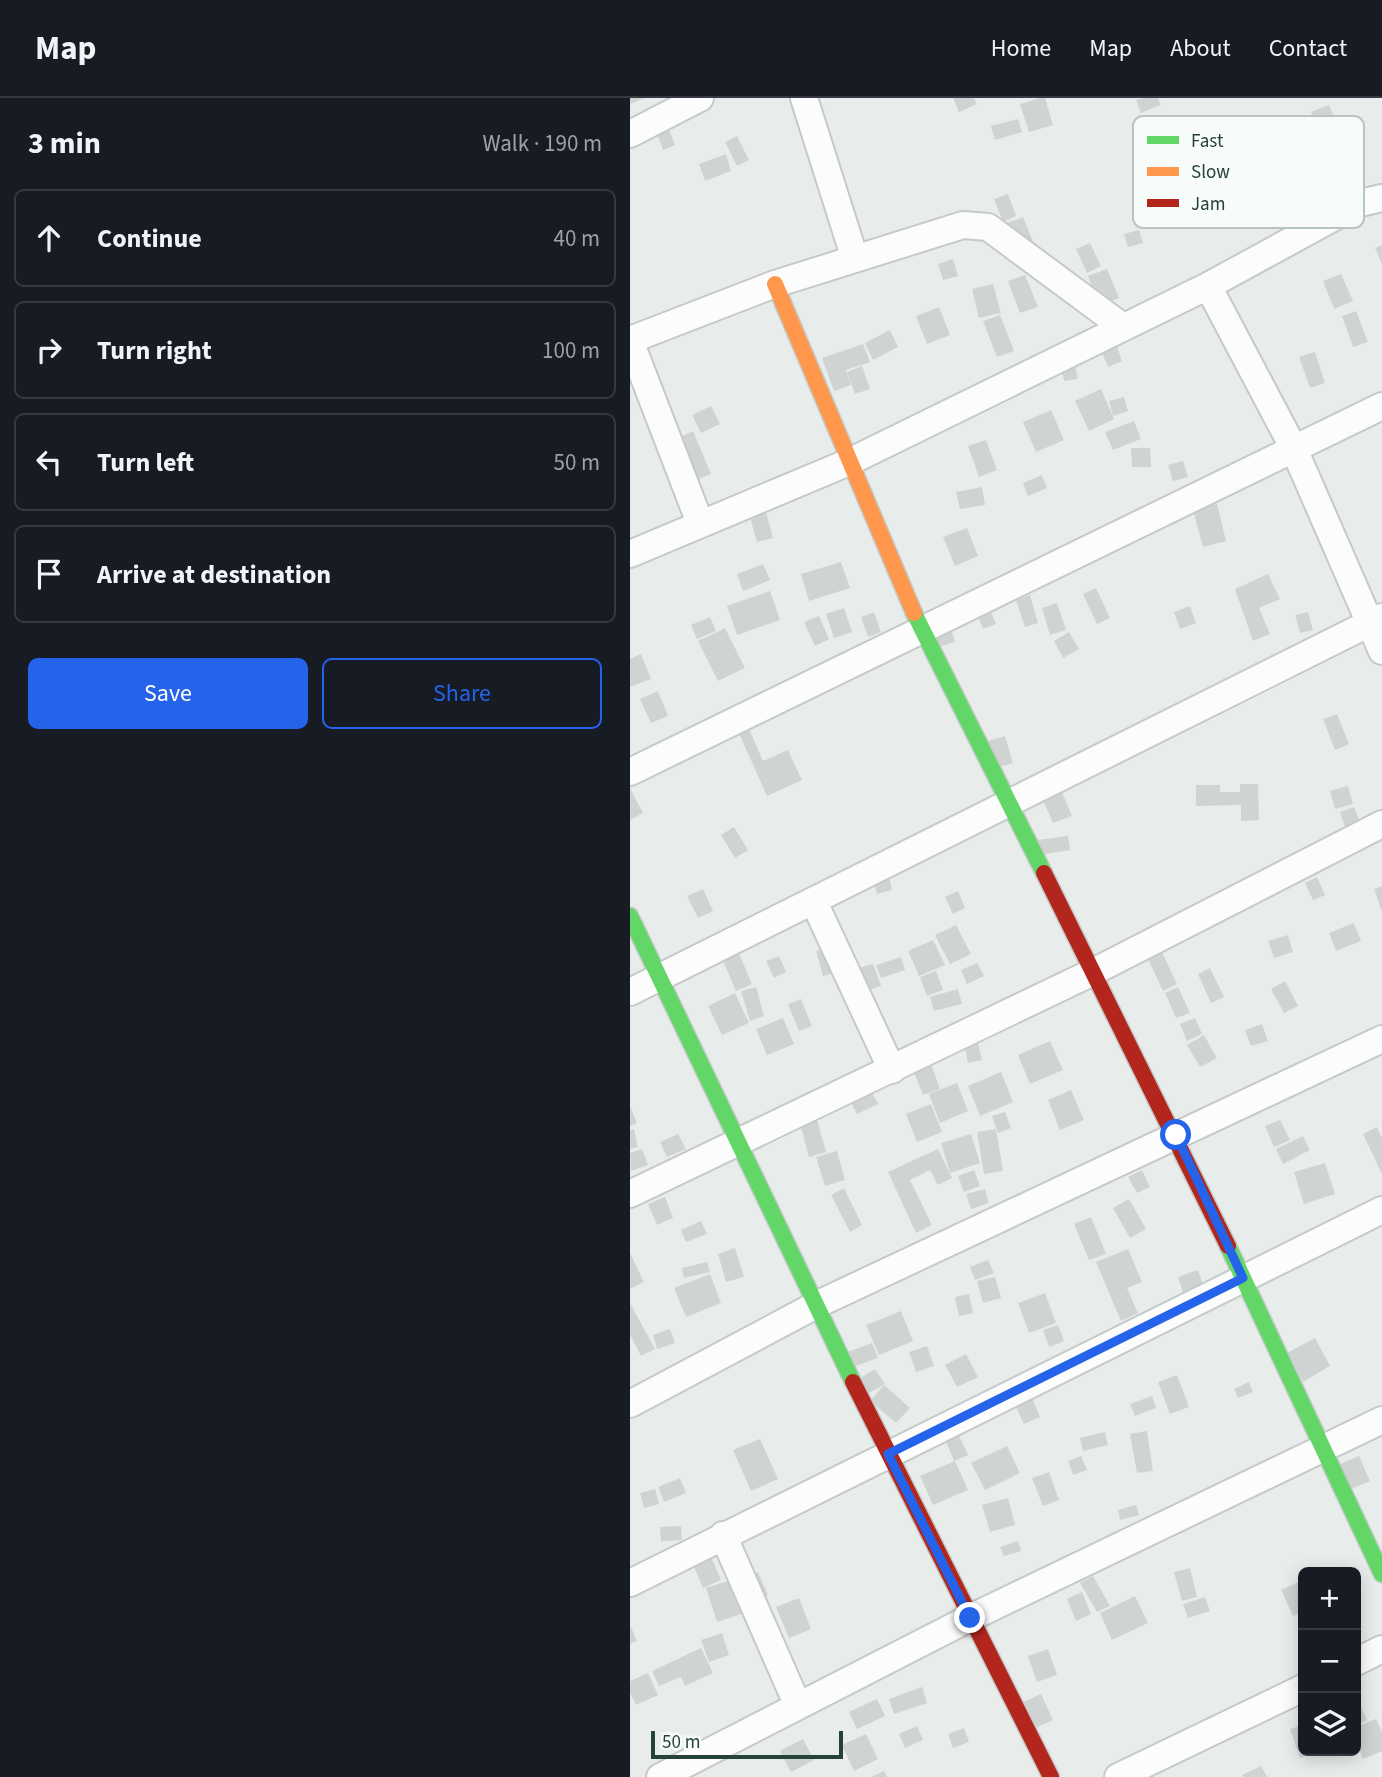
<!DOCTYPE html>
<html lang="en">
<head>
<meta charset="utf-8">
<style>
	body { margin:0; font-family:"Source Sans 3",sans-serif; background:#242831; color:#f1f3f6 }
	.controls { position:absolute; right:21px; bottom:21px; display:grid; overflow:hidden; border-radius:10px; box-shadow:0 4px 18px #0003 }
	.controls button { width:63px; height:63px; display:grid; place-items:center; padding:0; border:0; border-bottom:2px solid #363941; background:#171b24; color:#f1f3f6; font:35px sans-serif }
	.scale { position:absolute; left:21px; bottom:18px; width:192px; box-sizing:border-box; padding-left:7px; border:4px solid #24423a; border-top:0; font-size:19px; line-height:24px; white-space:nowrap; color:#24423a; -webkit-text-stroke:5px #f7fbf9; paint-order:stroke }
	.stop { position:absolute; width:21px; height:21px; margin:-16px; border:5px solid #2563eb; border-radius:50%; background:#fff }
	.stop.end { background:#2563eb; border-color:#fff; box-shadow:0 2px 7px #0008 }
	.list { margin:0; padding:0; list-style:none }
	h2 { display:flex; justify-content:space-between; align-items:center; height:91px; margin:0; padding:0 28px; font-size:30px }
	h2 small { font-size:23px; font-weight:400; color:#9ea1a6 }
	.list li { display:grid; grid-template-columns:46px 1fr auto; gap:21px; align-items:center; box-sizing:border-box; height:98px; margin:0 14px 14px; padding:0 14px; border:2px solid #363941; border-radius:10px }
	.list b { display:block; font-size:26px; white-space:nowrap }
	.list em { font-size:23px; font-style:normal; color:#9ea1a6 }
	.actions { display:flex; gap:14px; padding:21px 28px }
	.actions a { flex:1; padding:16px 0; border:2px solid #2563eb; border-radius:10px; text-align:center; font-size:24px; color:#2563eb }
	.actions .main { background:#2563eb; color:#fff }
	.icon { flex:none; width:38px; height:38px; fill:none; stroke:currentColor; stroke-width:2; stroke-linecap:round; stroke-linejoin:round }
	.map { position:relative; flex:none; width:752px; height:1679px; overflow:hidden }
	header { display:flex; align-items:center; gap:42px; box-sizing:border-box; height:98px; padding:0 35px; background:#171b24; border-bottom:2px solid #363941 }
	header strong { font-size:33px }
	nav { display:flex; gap:38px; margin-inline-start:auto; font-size:24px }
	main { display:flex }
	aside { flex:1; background:#171b24 }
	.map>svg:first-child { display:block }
</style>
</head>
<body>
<header>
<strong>Map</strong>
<nav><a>Home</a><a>Map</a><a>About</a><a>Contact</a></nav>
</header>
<main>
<aside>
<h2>3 min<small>Walk · 190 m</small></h2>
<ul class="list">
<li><svg class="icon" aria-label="ahead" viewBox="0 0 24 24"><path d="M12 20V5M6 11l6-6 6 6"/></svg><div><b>Continue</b></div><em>40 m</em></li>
<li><svg class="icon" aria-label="right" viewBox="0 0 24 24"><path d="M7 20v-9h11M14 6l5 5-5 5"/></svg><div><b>Turn right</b></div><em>100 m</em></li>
<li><svg class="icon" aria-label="left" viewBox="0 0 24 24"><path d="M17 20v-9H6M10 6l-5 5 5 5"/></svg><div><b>Turn left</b></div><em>50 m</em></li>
<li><svg class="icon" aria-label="arrive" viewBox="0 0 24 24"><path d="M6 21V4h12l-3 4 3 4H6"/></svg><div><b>Arrive at destination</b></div></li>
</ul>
<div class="actions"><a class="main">Save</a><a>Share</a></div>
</aside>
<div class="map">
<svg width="752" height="1679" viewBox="0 0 752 1679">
	<rect width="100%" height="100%" fill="#e8edeb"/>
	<path fill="#cfd4d2" d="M0,0H15L0,6Z
		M323,0H344L347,6L329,14Z
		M410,0H415L423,27L399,34L390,6Z
		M513,0H528L531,7L511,15L506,2Z
		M699,7L710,33L692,41L681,14Z
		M35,21L45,47L33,52L23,25Z
		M388,21L392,34L365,42L361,28Z
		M107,38L119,62L107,68L95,44Z
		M96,56L101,73L75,83L69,66Z
		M378,96L386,118L373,124L364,101Z
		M393,119L404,146L385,154L375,126Z
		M509,132L513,145L498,149L494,136Z
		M460,145L471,168L457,175L446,151Z
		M752,147V166L745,150Z
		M323,161L328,178L313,182L308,166Z
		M477,171L489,200L469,208L458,178Z
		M711,176L723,203L704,211L693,183Z
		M395,177L408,209L390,215L378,183Z
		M363,186L371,215L349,220L342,191Z
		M309,209L320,237L297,246L286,218Z
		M726,213L738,244L723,249L712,218Z
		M370,217L384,253L367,259L353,223Z
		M260,232L268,249L243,262L235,245Z
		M233,246L240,264L216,272L221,287L204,293L192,260Z
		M486,246L492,263L478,269L471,252Z
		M685,254L695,285L680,290L669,259Z
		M444,263L448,281L434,283L430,266Z
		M232,268L240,291L225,296L217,274Z
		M471,291L484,321L459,333L445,303Z
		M494,299L498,313L483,318L479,303Z
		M81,308L90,326L71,335L62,317Z
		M421,312L434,342L406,354L393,324Z
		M504,323L511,341L483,352L475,334Z
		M63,333L81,376L68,381L50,339Z
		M356,342L367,372L349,379L338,348Z
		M501,350H520L521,369H502Z
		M553,363L558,379L543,383L538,367Z
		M412,377L417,390L398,398L393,385Z
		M352,389L355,407L330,411L326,394Z
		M587,406L596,443L573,449L563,412Z
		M136,414L143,440L127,444L120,419Z
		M337,430L348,458L325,468L313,439Z
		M211,464L220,490L179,503L171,476Z
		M133,466L140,482L113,493L107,476Z
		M638,476L650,501L629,510L640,536L623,543L605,491Z
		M466,490L480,520L467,526L453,496Z
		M140,493L150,522L107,537L97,508Z
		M400,497L408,525L395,529L386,502Z
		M427,505L436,532L420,537L412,510Z
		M560,508L566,525L550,531L544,514Z
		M359,509L366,526L353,531L346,514Z
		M214,510L222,534L204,540L196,516Z
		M244,514L251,534L238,539L231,519Z
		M678,514L683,532L670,535L665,517Z
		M189,518L199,541L185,548L174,524Z
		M80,519L86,533L67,541L61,527Z
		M320,527L325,544L299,552Z
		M95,530L115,570L88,583L68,543Z
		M439,534L449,551L433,560L424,543Z
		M11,556L21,581L0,589V561Z
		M28,593L38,618L21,625L10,601Z
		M707,616L719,646L705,652L693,621Z
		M118,629L133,663L158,652L172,682L137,698L108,633Z
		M375,638L383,665L355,673L347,646Z
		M610,686H628L629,722L611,723V707L566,708V687H590V694H610Z
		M429,687L442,718L423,725L410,695Z
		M718,688L723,706L705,711L700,693Z
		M0,690L13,715L0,722Z
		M724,709L730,724L715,729L710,714Z
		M104,729L118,752L105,760L91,737Z
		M438,738L440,752L410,757L408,742Z
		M258,774L262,792L247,796L242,778Z
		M687,779L695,797L683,802L675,785Z
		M752,788V814L744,791Z
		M73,791L83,813L68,820L57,798Z
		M328,793L335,810L323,816L315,799Z
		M724,825L731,843L706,853L699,835Z
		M326,827L341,856L320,866L305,837Z
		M658,837L663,854L644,860L638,843Z
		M303,842L315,867L289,878L278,853Z
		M528,846L547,886L533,893L514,852Z
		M209,847L216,872L193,878L186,853Z
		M107,851L122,886L106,893L91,858Z
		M149,858L156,874L144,880L136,863Z
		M271,859L275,872L251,880L246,867Z
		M347,865L354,878L337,886L331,872Z
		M243,866L251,888L232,894L225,871Z
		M580,870L594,899L581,905L568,876Z
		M306,873L313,892L297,898L290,879Z
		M655,883L668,908L654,915L641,891Z
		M126,889L134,918L120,923L111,893Z
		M548,889L560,915L546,920L535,895Z
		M328,891L332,906L304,913L300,899Z
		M105,895L119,925L92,937L78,908Z
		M171,901L182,928L169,933L158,906Z
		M153,920L164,946L137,957L126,931Z
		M565,920L572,936L557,943L550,926Z
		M632,926L638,943L621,948L615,932Z
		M346,937L352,962L338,965L333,941Z
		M574,937L587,960L570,969L557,947Z
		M420,943L433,972L400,986L388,957Z
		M299,960L310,991L293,997L281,967Z
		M371,974L383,1004L350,1018L338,988Z
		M327,985L338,1013L310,1025L299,996Z
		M239,989L248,1006L227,1016L218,999Z
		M441,992L454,1022L430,1032L418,1002Z
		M301,1006L312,1034L287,1044L276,1016Z
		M0,1008L7,1025L0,1028Z
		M375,1014L381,1030L368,1035L362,1018Z
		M186,1018L196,1054L179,1059L169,1022Z
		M650,1022L660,1042L644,1049L635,1028Z
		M747,1029L752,1040V1076L733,1036Z
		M4,1031L8,1049L0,1051V1032Z
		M366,1031L373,1073L354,1076L347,1034Z
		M48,1036L56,1051L37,1059L30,1044Z
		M341,1036L350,1065L320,1075L311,1045Z
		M673,1038L680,1052L653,1066L646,1051Z
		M12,1051L18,1067L1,1073L0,1055Z
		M308,1051L322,1080L308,1087L300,1072L280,1082L302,1127L286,1135L258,1074Z
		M207,1053L215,1082L195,1088L186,1059Z
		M695,1065L705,1096L674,1106L664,1074Z
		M344,1072L350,1088L334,1094L328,1078Z
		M512,1072L520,1089L507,1095L498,1079Z
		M214,1090L232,1127L220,1134L201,1097Z
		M355,1091L359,1105L341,1111L336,1096Z
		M35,1099L43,1120L27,1127L18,1106Z
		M499,1101L516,1131L500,1140L483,1110Z
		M461,1119L476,1156L459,1162L444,1126Z
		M71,1123L77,1136L56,1144L51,1132Z
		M105,1150L114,1179L96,1184L88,1156Z
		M498,1151L512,1184L497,1190L508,1215L491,1223L466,1164Z
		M0,1155L14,1184L0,1191Z
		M358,1162L364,1175L345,1182L340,1169Z
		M77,1164L80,1174L54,1180L52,1170Z
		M568,1172L573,1186L553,1194L548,1179Z
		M80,1176L91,1205L56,1219L44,1190Z
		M365,1179L371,1200L353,1205L347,1183Z
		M415,1195L426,1225L399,1235L388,1205Z
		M339,1196L343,1215L329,1218L325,1199Z
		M0,1205L25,1251L11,1258L0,1237Z
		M271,1213L283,1243L249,1257L236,1227Z
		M428,1227L434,1243L419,1249L413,1232Z
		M40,1231L45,1245L27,1251L23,1237Z
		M685,1240L700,1268L673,1284L657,1255Z
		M242,1245L248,1260L223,1269L218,1254Z
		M297,1248L304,1268L286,1274L279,1254Z
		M336,1256L348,1279L327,1289L315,1267Z
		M245,1271L255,1286L236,1297L227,1282Z
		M547,1277L559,1309L540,1316L528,1284Z
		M619,1284L623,1294L608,1300L604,1291Z
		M254,1287L280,1310L266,1325L240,1303Z
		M400,1295L410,1319L394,1326L383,1303Z
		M522,1298L526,1310L505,1318L500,1306Z
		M326,1331L338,1357L324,1363L313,1336Z
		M517,1333L523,1373L507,1375L500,1336Z
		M475,1334L478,1347L453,1353L450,1340Z
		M130,1341L148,1381L121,1393L103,1352Z
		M377,1348L390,1375L355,1392L341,1365Z
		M451,1358L457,1372L443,1377L438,1363Z
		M729,1358L740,1383L712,1395L701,1370Z
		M325,1363L338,1392L303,1407L290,1378Z
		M419,1374L429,1402L413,1408L402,1380Z
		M50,1380L56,1395L34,1404L28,1389Z
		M25,1391L29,1406L14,1410L10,1395Z
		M378,1400L385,1427L360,1434L352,1407Z
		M506,1407L509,1417L490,1422L488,1412Z
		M51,1428L52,1442L31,1443L30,1429Z
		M388,1443L391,1453L374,1458L370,1449Z
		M79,1454L91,1482L73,1490L61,1462Z
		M560,1470L567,1499L552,1503L544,1474Z
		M128,1474L138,1497L120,1506L109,1483Z
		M463,1478L480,1508L467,1514L450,1485Z
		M107,1480L118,1514L87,1524L76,1490Z
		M673,1482V1514L663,1518L651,1492Z
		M452,1494L461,1516L446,1523L437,1501Z
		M505,1498L518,1525L482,1542L470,1515Z
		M575,1499L580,1513L558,1520L553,1506Z
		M169,1500L181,1531L159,1540L146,1509Z
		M0,1527L7,1543L0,1546Z
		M92,1535L99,1557L79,1564L71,1542Z
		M71,1550L83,1575L55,1588L51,1579L29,1588L22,1573Z
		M418,1551L427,1577L407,1584L398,1558Z
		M18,1575L28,1597L6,1607L0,1595V1583Z
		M292,1589L297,1605L264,1616L259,1601Z
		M411,1596L423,1622L397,1634L385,1608Z
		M726,1598L737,1622L726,1627Z
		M247,1601L255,1618L227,1631L219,1614Z
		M746,1621L752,1634V1653L733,1661L726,1643V1629Z
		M673,1627V1653H690L670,1660L660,1631Z
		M287,1628L293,1642L275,1650L269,1636Z
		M334,1630L339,1644L323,1650L318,1636Z
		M236,1636L248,1661L224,1673L212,1647Z
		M173,1641L184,1662L161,1674L150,1653Z
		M631,1668L637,1679H613L612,1677Z
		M254,1673L257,1679H241Z"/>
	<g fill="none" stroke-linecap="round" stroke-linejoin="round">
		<g stroke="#c5cac8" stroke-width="30">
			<path id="street" d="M174,0L225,161
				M0,36L70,0
				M578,188L664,351L752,553
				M0,242L145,186L333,127L358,129L493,229
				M0,243L70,425
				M0,456L219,364L578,188L730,105L752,100
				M0,674L752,308
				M184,804L262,972
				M0,894L752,519
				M0,1096L463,874L752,726
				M0,1306L186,1207L752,941
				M93,1437L168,1608
				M0,1485L752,1112
				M726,1564L752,1551
				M30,1679L340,1520L752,1322
				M488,1679L673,1590"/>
		</g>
		<g stroke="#c3cbc8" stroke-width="19">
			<path id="fast" d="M284,515L414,775
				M0,818L223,1284
				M598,1148L752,1476"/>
		</g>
		<g stroke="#c3cbc8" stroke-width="19">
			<path id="slow" d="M145,186L284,515"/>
		</g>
		<g stroke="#c3cbc8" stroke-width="19">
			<path id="jam" d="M414,775L598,1148
				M223,1284L421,1679"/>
		</g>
		<use href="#street" stroke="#fcfcfc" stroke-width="26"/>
		<use href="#fast" stroke="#63d668" stroke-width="16"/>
		<use href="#slow" stroke="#ff974d" stroke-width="16"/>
		<use href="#jam" stroke="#b3261e" stroke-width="16"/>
	</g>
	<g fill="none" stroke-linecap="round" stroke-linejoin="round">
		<path stroke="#2563eb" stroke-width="9" d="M340,1520L258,1356L613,1180L546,1037"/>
	</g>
	<rect x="503" y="18" width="231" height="112" rx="10" fill="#f7fbf9" stroke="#b8c4c0" stroke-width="2"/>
	<rect x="517" y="38" width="32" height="8" fill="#63d668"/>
	<rect x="517" y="69" width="32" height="9" fill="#ff974d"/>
	<rect x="517" y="101" width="32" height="8" fill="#b3261e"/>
	<g font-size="19" fill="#24423a">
		<text x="561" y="49">Fast</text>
		<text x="561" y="80">Slow</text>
		<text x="561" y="112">Jam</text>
	</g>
</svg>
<div class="controls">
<button>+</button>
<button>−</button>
<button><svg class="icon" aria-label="layers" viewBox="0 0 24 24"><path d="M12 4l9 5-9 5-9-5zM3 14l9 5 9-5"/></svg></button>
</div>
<div class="scale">50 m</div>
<div class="stop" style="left:546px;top:1037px"></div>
<div class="stop end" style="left:340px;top:1520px"></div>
</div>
</main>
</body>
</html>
